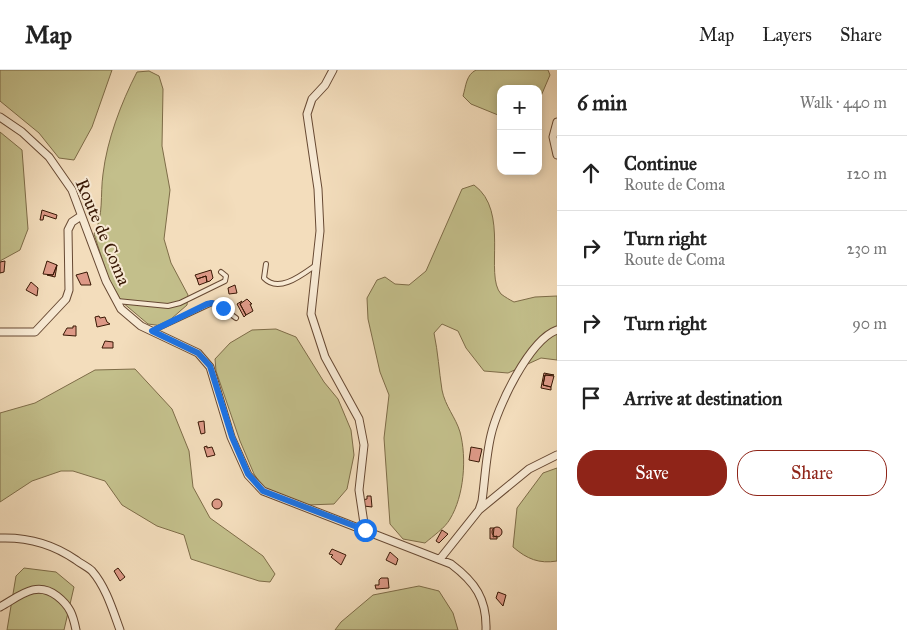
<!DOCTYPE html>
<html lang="en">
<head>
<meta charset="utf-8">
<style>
	body { margin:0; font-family:"IM FELL Great Primer",serif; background:#f2f2f2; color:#222 }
	.controls { position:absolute; right:15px; top:15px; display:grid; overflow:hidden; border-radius:10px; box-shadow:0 2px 8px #0003 }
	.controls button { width:45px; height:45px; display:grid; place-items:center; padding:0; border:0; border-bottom:1px solid #e0e0e0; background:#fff; color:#222; font:25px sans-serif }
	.stop { position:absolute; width:15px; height:15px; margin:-11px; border:4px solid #1a73e8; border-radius:50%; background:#fff }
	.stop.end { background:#1a73e8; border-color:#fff; box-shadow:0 1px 5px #0008 }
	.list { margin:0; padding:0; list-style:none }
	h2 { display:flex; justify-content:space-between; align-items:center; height:65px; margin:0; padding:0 20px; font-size:21px }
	h2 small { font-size:16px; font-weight:400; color:#767676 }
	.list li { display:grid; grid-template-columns:32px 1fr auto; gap:15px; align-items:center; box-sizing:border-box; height:75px; padding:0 20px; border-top:1px solid #e0e0e0 }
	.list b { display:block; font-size:19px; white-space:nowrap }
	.list p { margin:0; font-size:16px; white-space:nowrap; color:#767676 }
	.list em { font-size:16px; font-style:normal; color:#767676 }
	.actions { display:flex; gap:10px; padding:15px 20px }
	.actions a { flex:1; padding:11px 0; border:1px solid #8f2418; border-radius:20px; text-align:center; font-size:18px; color:#8f2418 }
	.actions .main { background:#8f2418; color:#fff }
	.icon { flex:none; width:28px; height:28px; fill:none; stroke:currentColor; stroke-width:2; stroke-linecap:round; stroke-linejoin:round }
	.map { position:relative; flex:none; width:557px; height:560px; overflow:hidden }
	header { display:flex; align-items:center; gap:30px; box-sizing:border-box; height:70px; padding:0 25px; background:#fff; border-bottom:1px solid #e0e0e0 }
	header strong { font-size:24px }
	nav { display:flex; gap:28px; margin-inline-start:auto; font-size:18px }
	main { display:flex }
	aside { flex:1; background:#fff }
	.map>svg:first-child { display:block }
</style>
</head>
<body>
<header>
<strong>Map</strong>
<nav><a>Map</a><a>Layers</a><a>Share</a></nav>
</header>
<main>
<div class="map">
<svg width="557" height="560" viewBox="0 0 557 560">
	<rect width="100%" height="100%" fill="#f3ddbc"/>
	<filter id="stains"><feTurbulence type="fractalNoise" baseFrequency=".004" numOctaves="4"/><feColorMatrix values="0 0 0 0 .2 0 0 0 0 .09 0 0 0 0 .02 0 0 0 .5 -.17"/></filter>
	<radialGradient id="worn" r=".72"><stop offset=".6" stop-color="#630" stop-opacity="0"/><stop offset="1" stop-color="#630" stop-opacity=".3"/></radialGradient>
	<path fill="#c3bf8b" stroke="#7e6c48" d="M0,0H112L92,57L74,90L59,88L39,63L0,31Z
		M476,0H548L550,5L538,33V19H501V45H498L471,34L463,26C466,16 466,5 476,0Z
		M149,1L159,6L163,19L162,76L170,120L164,169L171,193L188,225L187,235L163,256L148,254L122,232L108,207L94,164C104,146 100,125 103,104C107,70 121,33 137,2Z
		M0,62L22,80L28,159L20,180L0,191Z
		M474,115C510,141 484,205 501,224C505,227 510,230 514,232L535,227L557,226V290L541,288L508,303L484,301L466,278L458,261L442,254L434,263C438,282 439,301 442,320C445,336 456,348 460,362C467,388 464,426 450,449C445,458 433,466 425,473L403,469L390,454L384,368L389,325L380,302L368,249L367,228L377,210L385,207L395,214L409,215L426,201L462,119Z
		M276,259L296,267L324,312L338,329L351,360L354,385L347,419L334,434L307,435L263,417L254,404L240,371L216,301L215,289L230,273L252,260Z
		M135,299L172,339L189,381L193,417L210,448L263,486L275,504L270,512L259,511L191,489L184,465L157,456L122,435L105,411L73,401H61L32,411L0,432V343L35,333L95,300Z
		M557,398V491C539,494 527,489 513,477L517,438L543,403Z
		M24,498L56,502L74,517L64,560H7L16,506Z
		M419,516L439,521L453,543L458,560H335L341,552L373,525Z"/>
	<path fill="#dd9987" stroke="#381805" d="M42,140L57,145L56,149L44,145L43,150H40Z
		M5,191L4,202L0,203V192Z
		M47,191L57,195L53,205L43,204Z
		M57,195L55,207L47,205H53Z
		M211,200L213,208L210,211L207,212L206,206L197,209L195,205Z
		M87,202L91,215H81L76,205Z
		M206,206L207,212L199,215L197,209Z
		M31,212L38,218L37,226L26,220Z
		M235,215L237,223L229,224L228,218Z
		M247,229L252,234H250L253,241L246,245L240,234Z
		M242,231L240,234L246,245L244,247L237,234Z
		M99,246L100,248L105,247L107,252L110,254L97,257L95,247Z
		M73,256H76V266L63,265L67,258H73Z
		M105,271L113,272V278H102Z
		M544,303L554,305H545L543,315L551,317V320L541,318Z
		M545,305L554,306L551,317L543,315Z
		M204,351L205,363L201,364L198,352Z
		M207,376V378L212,377L215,385L207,387L204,377Z
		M471,377L482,379L479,392L469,390Z
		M367,426H371L372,437L364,436L362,430L367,429Z
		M212 434a5 5 0 1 1 10 0a5 5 0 1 1-10 0Z
		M492 462a5 5 0 1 1 10 0a5 5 0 1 1-10 0Z
		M490,458H494L493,467L497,466V469H490Z
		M442,460L448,464L439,473L436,471Z
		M332,479L346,485L341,495L331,487L333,485L329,484Z
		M390,482L398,489L396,495L386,490Z
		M118,498L125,507L120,511L114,501Z
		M381,508H388L389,518L376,519L375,515H379V510Z
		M498,522L506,525L503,536L496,528Z"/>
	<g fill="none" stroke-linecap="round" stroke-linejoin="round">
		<g stroke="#674933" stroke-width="6">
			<path id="lane" d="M266,194L264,208C279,224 303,204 316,195
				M117,231L168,236L180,233L225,211L226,206L221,202
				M152,261L212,233L218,235L236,248"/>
		</g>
		<g stroke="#674933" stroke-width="9">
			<path id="street" d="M333,0L325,15L312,29L307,44L318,119L320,161L311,244L325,287L359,349L364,375L359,420L365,460
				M0,47L22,62L49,87L72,120L106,211L121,239L141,256L198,283L210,297L231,367L248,405L263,421L451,494C475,512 487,529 486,560
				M557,52L553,67L557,85
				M0,262H35L66,229L69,220L68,160L72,152L81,146
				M479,440L529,399L557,385
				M0,468C28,467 53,474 76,490C81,494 88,497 92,501C106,517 113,541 120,560
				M440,489L479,440L482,431C485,409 486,386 491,365C497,338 529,270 557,260
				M0,537C20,526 36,510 57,526C70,536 73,545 76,560"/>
		</g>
		<use href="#lane" stroke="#f7e9d3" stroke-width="4"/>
		<use href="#street" stroke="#f7e9d3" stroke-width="7"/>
	</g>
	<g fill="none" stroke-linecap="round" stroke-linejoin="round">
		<path stroke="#1a73e8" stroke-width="6" d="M223,238L212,233L207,234L152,261L198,283L210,296L232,367L248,404L263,421L365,460"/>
	</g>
	<g text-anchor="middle" stroke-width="4" stroke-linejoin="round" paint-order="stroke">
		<g font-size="18" fill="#381805" stroke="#f7e9d3">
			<text transform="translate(103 162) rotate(67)" y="6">Route de Coma</text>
		</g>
	</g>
	<rect width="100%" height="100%" filter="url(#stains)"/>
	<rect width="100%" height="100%" fill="url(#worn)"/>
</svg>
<div class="controls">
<button>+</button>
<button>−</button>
</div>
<div class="stop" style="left:365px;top:460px"></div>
<div class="stop end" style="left:223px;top:238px"></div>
</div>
<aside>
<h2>6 min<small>Walk · 440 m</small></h2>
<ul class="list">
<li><svg class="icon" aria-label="ahead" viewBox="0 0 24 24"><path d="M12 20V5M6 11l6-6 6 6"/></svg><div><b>Continue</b><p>Route de Coma</p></div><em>120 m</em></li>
<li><svg class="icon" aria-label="right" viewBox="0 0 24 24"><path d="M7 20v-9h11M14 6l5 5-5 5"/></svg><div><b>Turn right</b><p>Route de Coma</p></div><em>230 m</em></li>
<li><svg class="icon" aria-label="right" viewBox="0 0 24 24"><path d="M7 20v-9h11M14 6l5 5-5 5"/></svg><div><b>Turn right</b></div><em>90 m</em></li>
<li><svg class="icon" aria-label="arrive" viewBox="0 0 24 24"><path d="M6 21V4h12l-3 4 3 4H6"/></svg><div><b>Arrive at destination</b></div></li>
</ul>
<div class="actions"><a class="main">Save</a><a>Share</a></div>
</aside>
</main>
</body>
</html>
